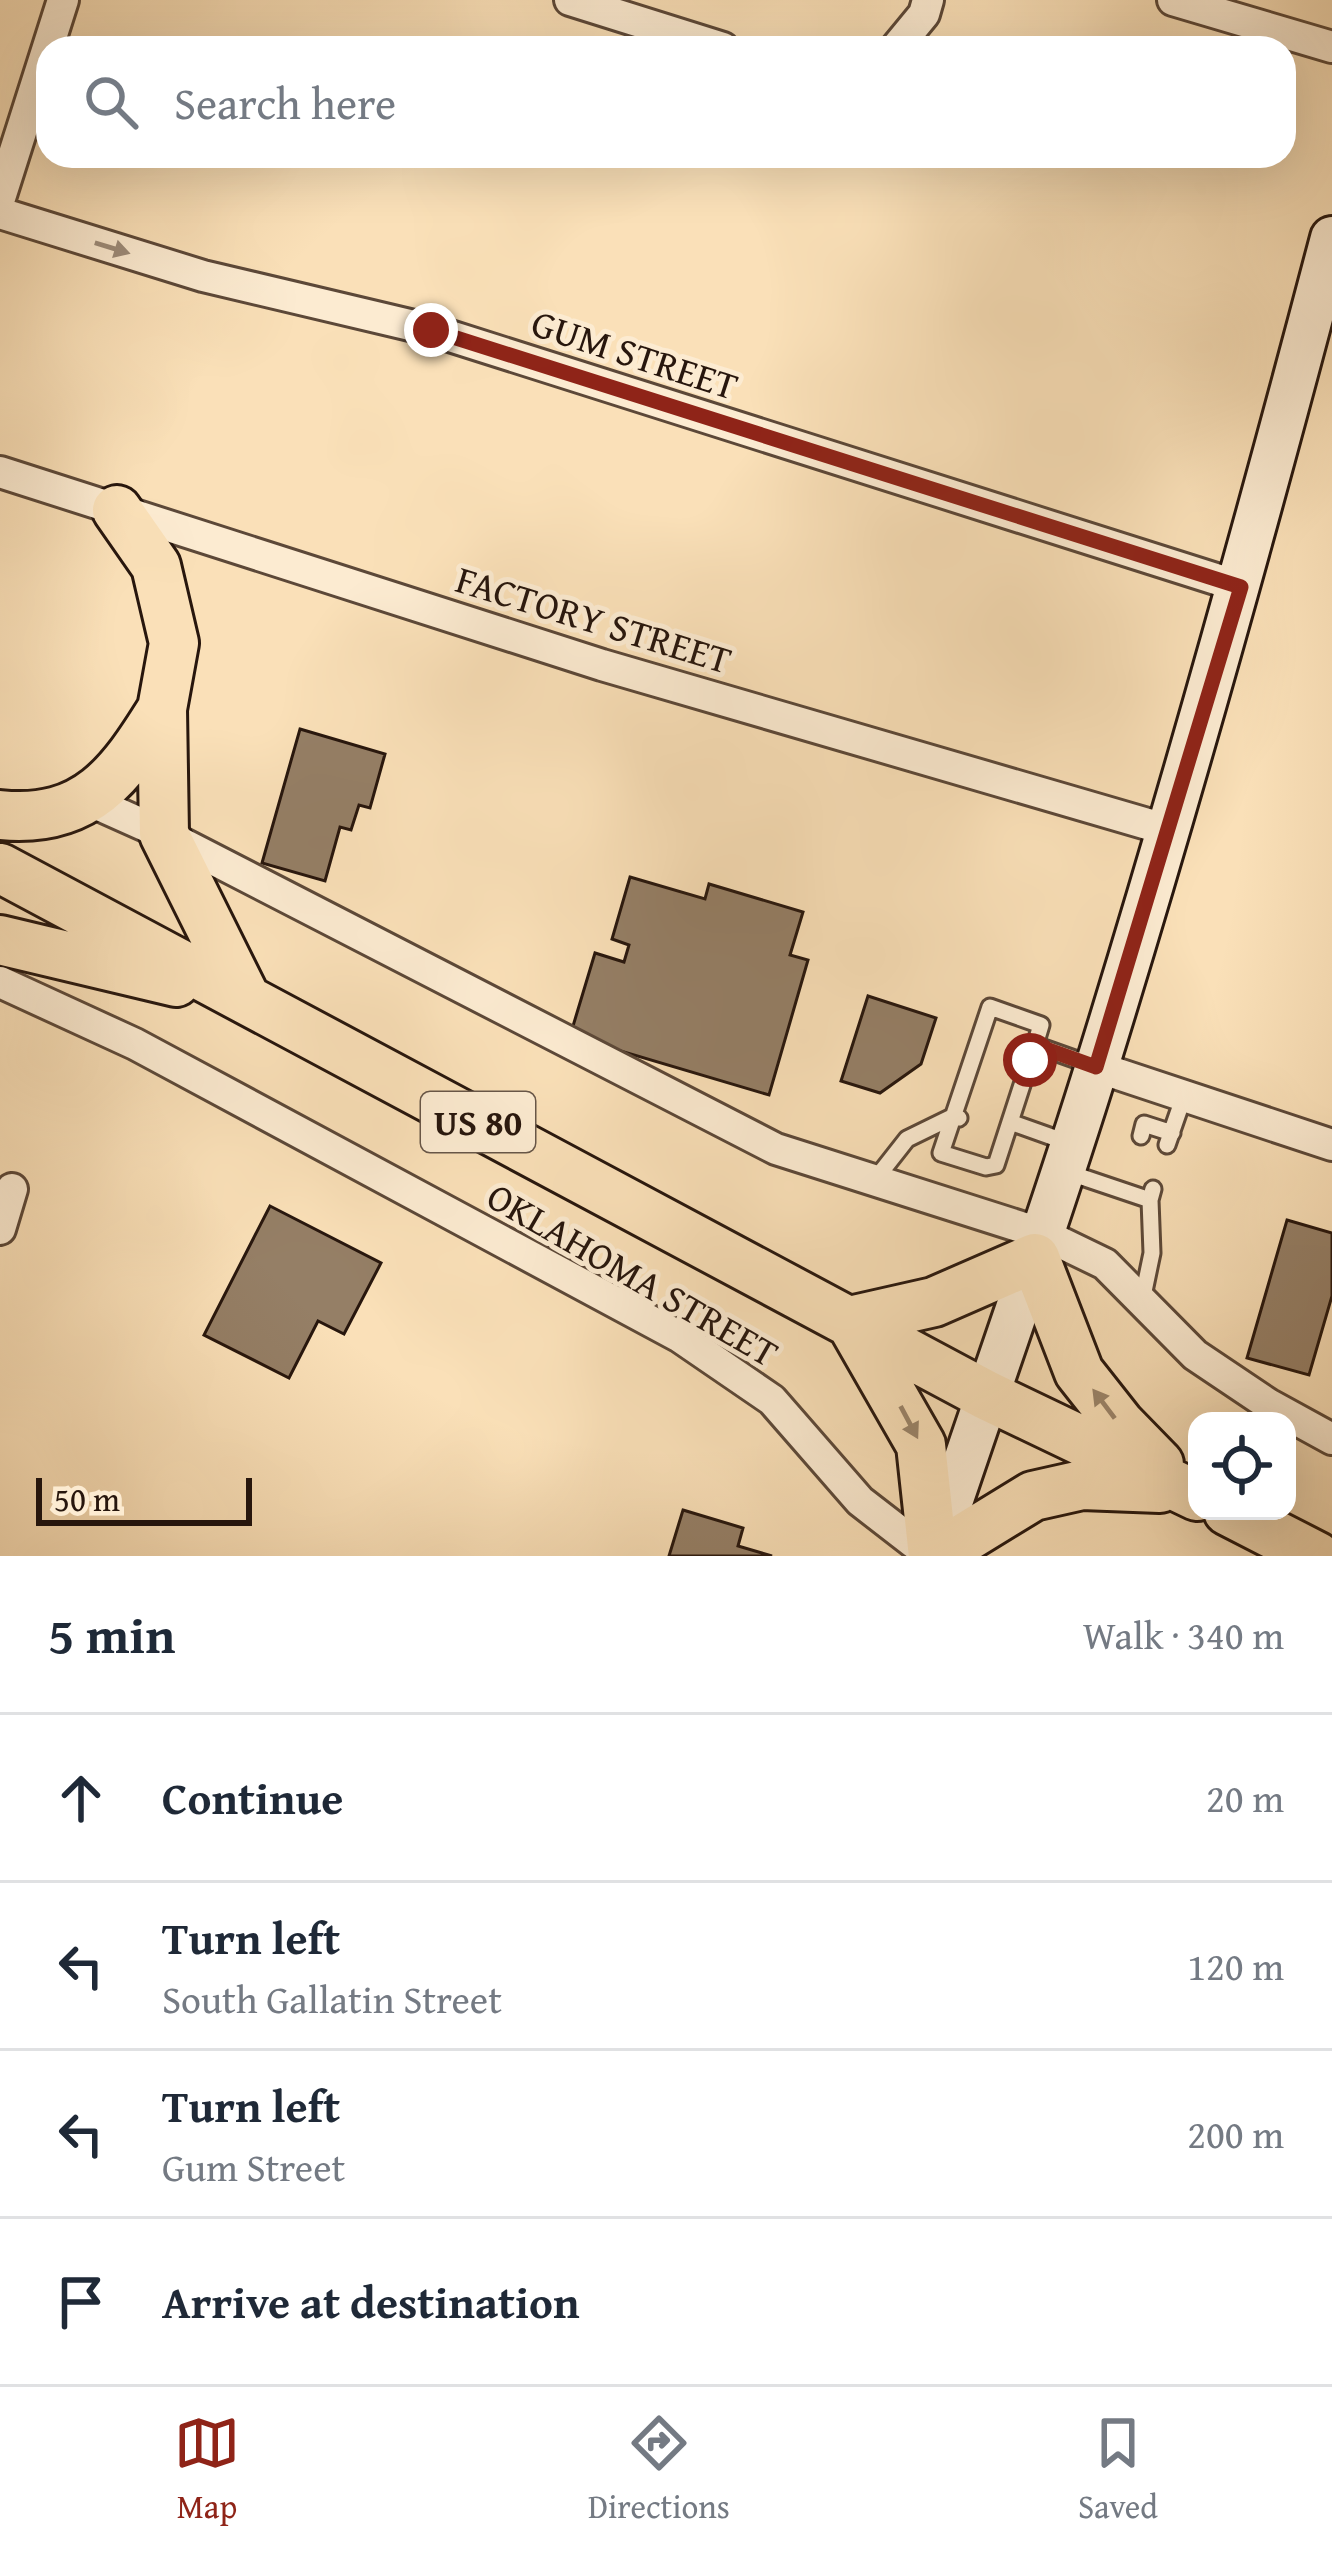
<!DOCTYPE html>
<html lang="en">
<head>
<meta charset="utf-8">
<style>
	body { margin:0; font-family:"Gentium Book Plus",serif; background:#f6f6f7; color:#1f2937 }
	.controls { position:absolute; right:36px; bottom:36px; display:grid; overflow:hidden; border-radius:24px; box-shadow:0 12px 48px #0002 }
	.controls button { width:108px; height:108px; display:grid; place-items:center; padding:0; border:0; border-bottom:3px solid #e0e1e3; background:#fff; color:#1f2937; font:60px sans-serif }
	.scale { position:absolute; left:36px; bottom:30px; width:216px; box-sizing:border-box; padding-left:12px; border:6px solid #27160d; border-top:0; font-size:33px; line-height:42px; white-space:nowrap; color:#27160d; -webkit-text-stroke:9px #fcebd1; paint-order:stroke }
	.stop { position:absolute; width:36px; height:36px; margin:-27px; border:9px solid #8f2418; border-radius:50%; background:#fff }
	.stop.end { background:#8f2418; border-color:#fff; box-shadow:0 3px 12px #0008 }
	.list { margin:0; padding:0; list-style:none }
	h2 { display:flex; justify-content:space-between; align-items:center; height:156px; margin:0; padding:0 48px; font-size:51px }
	h2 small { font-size:39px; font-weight:400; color:#747a83 }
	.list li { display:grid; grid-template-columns:78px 1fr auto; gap:36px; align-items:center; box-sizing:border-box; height:168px; padding:0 48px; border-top:3px solid #e0e1e3 }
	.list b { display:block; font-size:45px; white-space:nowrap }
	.list p { margin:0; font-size:39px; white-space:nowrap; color:#747a83 }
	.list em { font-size:39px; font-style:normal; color:#747a83 }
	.icon { flex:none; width:66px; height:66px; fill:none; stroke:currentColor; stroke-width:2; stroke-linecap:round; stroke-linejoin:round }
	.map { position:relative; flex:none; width:1332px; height:1556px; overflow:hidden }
	.search { position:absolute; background:#fff; box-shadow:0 12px 48px #0002; left:36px; right:36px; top:36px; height:132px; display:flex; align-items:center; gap:30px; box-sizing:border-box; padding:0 42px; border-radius:36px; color:#747a83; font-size:45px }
	.sheet { height:828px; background:#fff }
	nav { display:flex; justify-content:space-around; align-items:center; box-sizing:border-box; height:168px; border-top:3px solid #e0e1e3; background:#fff; font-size:33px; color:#747a83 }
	nav a { display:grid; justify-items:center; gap:6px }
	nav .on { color:#8f2418 }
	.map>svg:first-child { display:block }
</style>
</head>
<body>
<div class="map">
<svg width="1332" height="1556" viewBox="0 0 1332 1556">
	<rect width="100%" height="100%" fill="#fae0b8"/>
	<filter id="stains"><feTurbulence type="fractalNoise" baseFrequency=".00167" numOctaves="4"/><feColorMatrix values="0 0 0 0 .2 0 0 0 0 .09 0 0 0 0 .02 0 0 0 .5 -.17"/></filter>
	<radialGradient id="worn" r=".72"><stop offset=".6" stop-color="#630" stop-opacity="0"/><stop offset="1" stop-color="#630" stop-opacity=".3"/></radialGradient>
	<path fill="#957f66" stroke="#27160d" stroke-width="3" d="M300,729L385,754L370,808L359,805L351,830L340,827L325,881L262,863Z
		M630,877L705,899L709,884L803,912L790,955L808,960L769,1095L570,1036L595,953L624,962L629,945L612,939Z
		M868,996L936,1018L921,1064L880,1093L841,1081Z
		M270,1206L381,1263L344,1334L318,1321L289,1378L204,1335Z
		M1287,1220L1332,1233V1296L1309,1375L1247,1358Z
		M683,1510L743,1528L738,1546L772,1556H669Z"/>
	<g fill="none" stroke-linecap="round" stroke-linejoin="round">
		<g stroke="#5c4838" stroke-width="21">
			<path id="lane" d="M1035,1045L1041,1025L990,1007L941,1153L986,1167L996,1165L1035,1045L1094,1066
				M1010,1122L1069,1143
				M1141,1136L1144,1124L1172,1133
				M1167,1145L1184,1096
				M1067,1172L1150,1200
				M874,1181L907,1139L954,1116L959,1118
				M1142,1301L1152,1253L1150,1200L1153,1189"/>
		</g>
		<g stroke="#5c4838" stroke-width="36">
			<path id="street" d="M570,0L723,48
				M1173,0L1332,47
				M896,48L924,14L928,0
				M0,198L63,0
				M0,213L203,276L431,330L1241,587
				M0,472L602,665L1168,830
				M88,800L164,834L776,1149L1043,1234L1105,1264L1195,1355L1268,1404L1332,1439
				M0,982L135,1044L680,1337L772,1400L860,1501L931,1556
				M1097,1067L1332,1145
				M0,1229L12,1189"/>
		</g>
		<g stroke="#27160d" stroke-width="48">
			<path id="secondary" d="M933,1556C987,1393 1046,1231 1097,1066C1182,792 1259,516 1332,238"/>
		</g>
		<g stroke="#27160d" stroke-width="54">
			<path id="primary" d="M117,510L156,566L174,643L162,709L164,834L246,999
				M0,815C87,824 121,775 162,709
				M0,868L986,1395L1197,1496
				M0,940L176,982
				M1228,1511L1316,1556
				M933,1556L921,1445L850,1321L934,1302L1035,1258L1079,1372L1120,1424L1159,1464
				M935,1556L1033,1496L1082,1485L1160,1488"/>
		</g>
		<use href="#lane" stroke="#fcebd1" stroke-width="15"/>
		<use href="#street" stroke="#fcebd1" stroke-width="30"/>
		<use href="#secondary" stroke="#fcebd1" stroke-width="42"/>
		<use href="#primary" stroke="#fae0b8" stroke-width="48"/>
	</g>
	<defs><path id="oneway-solid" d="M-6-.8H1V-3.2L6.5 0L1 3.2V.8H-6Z" transform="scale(3)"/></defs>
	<use fill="#9c8b79" href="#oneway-solid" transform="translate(112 248) rotate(17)"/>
	<g fill="#9b856b">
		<use href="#oneway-solid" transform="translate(1104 1404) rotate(-127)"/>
		<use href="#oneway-solid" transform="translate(909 1422) rotate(62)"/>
	</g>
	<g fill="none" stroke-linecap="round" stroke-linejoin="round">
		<path stroke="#8f2418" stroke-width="15" d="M431,330L1241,587L1096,1067L1035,1045L1030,1060"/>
	</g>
	<g text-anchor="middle" stroke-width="10" stroke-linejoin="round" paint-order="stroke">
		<rect fill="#fcebd1" stroke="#675648" stroke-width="3" x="421" y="1092" width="114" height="60" rx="9"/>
		<g font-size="36" font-weight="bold" fill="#27160d">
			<text x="478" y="1135">US 80</text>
		</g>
		<g font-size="39" fill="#27160d" stroke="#fcebd1">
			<text transform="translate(635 354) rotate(18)" y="14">GUM STREET</text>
			<text transform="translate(594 619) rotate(17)" y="14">FACTORY STREET</text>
			<text transform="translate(633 1274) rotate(30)" y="14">OKLAHOMA STREET</text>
		</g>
	</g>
	<rect width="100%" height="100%" filter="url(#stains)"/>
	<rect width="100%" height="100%" fill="url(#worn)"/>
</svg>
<div class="controls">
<button><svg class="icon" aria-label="locate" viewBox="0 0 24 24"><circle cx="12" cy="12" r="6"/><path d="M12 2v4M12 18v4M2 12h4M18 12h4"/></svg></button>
</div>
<div class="scale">50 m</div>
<div class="stop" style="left:1030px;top:1060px"></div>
<div class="stop end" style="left:431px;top:330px"></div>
<div class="search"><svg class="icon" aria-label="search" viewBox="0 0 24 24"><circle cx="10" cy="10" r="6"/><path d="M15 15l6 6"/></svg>Search here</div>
</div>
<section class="sheet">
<h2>5 min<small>Walk · 340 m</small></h2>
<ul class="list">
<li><svg class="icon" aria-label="ahead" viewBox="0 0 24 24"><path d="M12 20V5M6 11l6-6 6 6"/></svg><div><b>Continue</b></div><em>20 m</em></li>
<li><svg class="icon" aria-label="left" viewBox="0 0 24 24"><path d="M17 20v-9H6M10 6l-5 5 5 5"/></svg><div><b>Turn left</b><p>South Gallatin Street</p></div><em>120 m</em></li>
<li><svg class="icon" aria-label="left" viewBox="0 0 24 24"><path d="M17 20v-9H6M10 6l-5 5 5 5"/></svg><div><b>Turn left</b><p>Gum Street</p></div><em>200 m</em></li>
<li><svg class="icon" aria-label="arrive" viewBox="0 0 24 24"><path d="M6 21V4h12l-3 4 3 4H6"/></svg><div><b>Arrive at destination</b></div></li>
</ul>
</section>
<nav>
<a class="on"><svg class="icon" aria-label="map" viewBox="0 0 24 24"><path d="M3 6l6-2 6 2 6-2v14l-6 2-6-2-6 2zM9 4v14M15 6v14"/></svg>Map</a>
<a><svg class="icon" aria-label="directions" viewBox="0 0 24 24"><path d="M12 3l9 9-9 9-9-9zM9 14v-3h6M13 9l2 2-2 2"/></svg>Directions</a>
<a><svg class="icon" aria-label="saved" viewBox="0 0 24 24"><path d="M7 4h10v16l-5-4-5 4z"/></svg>Saved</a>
</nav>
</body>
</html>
